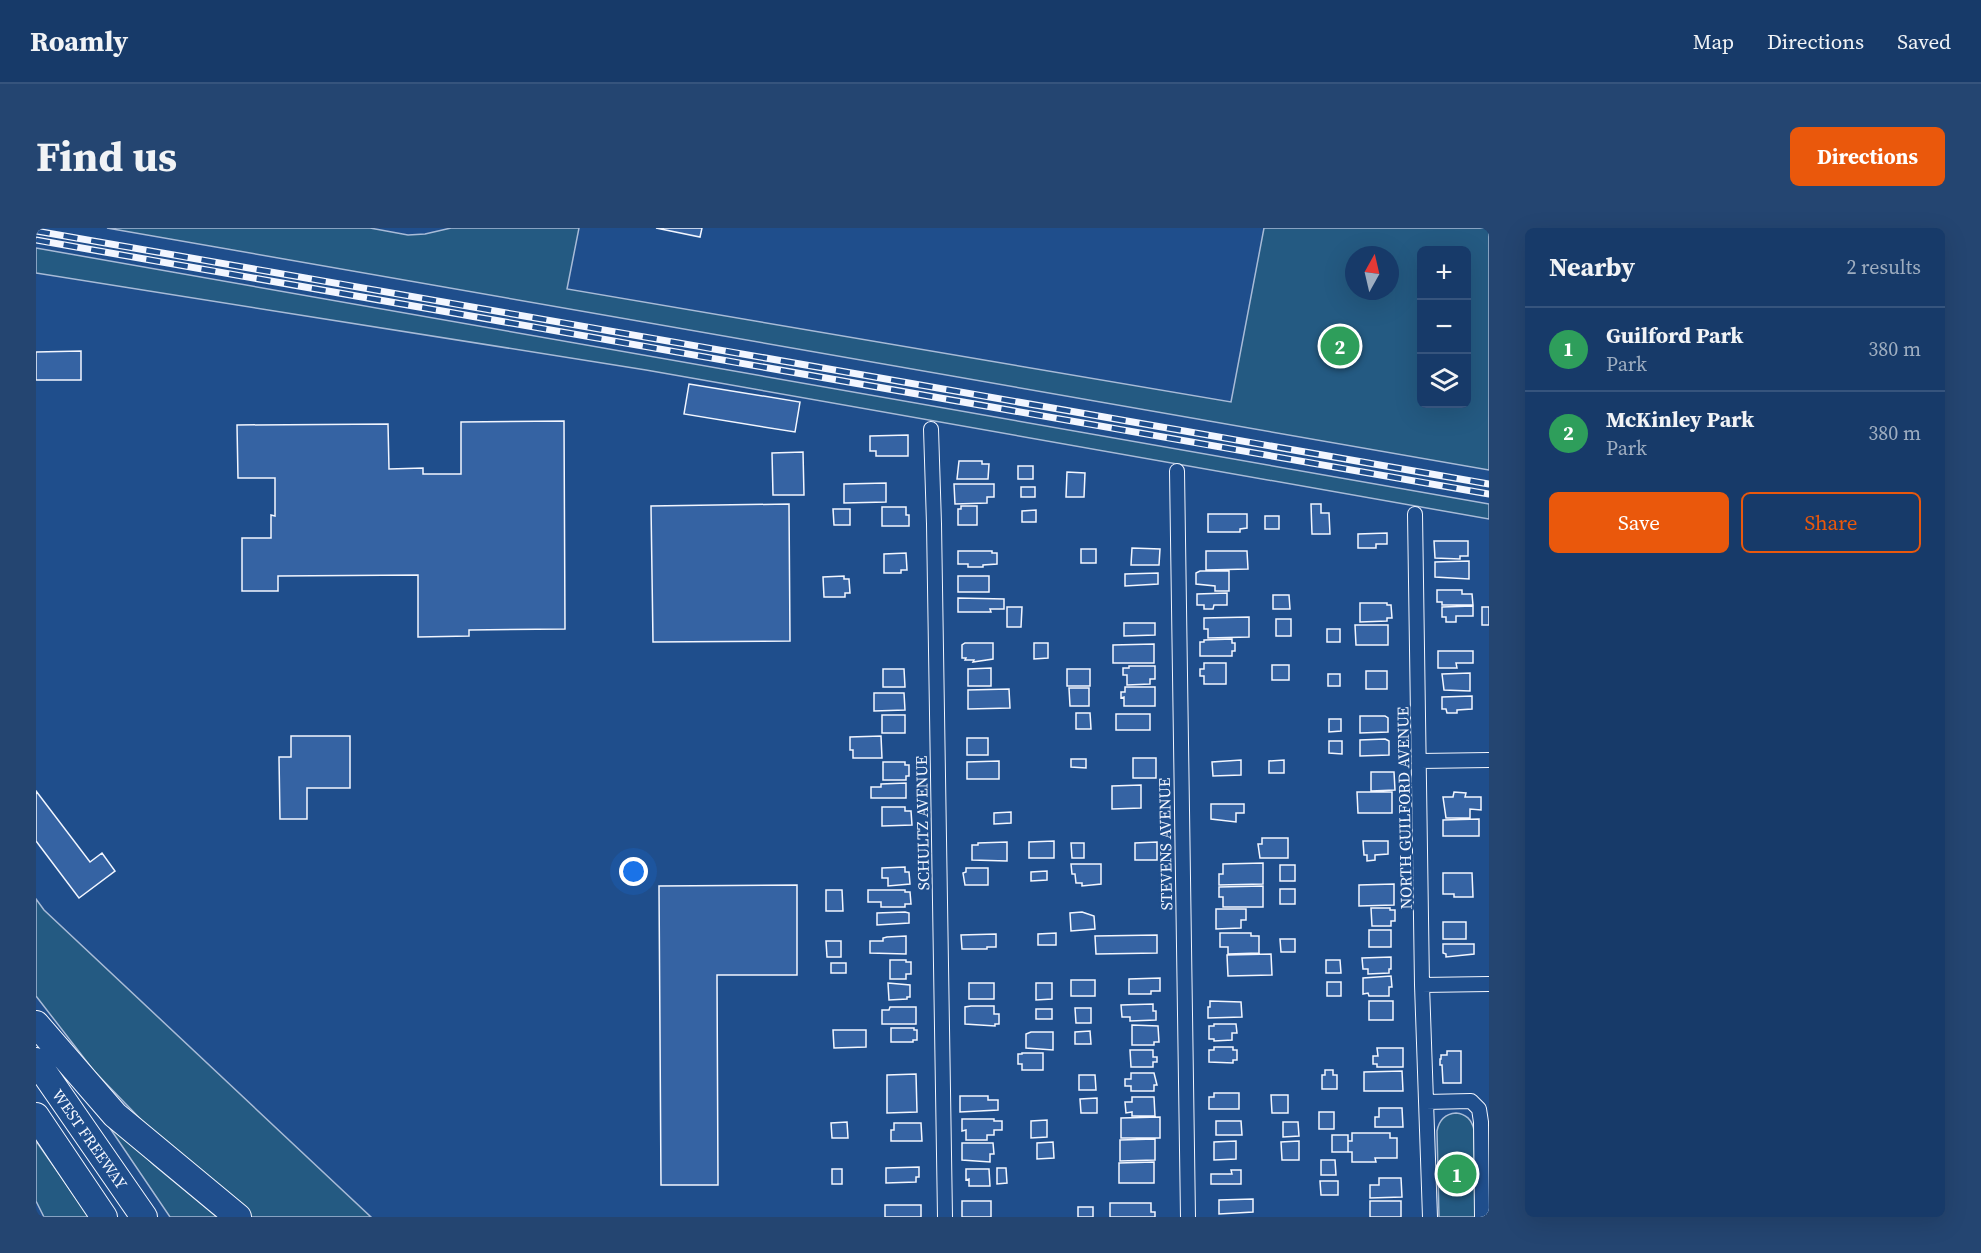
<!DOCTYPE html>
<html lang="en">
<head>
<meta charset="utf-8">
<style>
	body { margin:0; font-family:"Source Serif 4",serif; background:#244571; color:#f1f3f6 }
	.controls { position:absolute; right:18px; top:18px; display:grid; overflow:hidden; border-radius:9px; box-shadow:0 6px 24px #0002 }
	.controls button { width:54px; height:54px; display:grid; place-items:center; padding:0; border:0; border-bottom:2px solid #36547d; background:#173a69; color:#f1f3f6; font:30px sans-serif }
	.compass { position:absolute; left:1309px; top:18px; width:54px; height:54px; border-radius:50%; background:#173a69; box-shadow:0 6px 24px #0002; rotate:8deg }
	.you { position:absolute; left:598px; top:644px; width:21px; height:21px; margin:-15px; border:4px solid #fff; border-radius:50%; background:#1a73e8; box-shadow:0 0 0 9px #1a73e833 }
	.badge { display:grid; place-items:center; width:39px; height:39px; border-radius:50%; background:#ea580c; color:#fff; font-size:20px; font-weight:700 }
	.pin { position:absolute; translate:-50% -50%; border:3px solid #fff; box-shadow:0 2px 6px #0006 }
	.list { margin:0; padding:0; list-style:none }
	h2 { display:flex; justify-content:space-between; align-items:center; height:78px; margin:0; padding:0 24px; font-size:26px }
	h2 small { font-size:20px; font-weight:400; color:#9eadc0 }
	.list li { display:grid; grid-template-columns:39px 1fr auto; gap:18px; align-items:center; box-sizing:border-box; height:84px; padding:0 24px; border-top:2px solid #36547d }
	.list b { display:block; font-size:22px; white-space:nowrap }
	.list p { margin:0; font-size:20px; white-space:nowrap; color:#9eadc0 }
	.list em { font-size:20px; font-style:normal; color:#9eadc0 }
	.actions { display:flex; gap:12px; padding:18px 24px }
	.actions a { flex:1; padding:14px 0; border:2px solid #ea580c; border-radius:9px; text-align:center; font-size:21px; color:#ea580c }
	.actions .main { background:#ea580c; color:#fff }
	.icon { flex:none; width:33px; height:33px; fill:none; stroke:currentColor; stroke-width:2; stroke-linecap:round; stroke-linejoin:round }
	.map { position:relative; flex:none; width:1453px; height:989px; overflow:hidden; border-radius:9px }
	header { display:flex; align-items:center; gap:36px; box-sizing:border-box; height:84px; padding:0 30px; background:#173a69; border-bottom:2px solid #36547d }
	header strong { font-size:28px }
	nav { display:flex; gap:33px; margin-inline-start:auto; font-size:21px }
	.intro { display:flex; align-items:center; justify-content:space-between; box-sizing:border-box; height:144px; padding:0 36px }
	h1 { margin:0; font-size:42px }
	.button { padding:15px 27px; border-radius:9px; background:#ea580c; color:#fff; font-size:21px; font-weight:700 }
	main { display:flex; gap:36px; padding:0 36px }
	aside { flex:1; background:#173a69; border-radius:9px; box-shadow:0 6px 24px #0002 }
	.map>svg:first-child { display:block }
</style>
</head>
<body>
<header>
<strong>Roamly</strong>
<nav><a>Map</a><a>Directions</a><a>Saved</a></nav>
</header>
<div class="intro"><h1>Find us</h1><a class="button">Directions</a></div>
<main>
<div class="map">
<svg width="1453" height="989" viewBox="0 0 1453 989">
	<rect width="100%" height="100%" fill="#1f4e8c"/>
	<path fill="#245a82" stroke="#a8bbd7" stroke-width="1.5" fill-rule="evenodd" d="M71,0H334L372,7L389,6L415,0H543L531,61L1195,174L1228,0H1453V242ZM1386,22H1430V176H1386ZM1318,27H1354V63H1318Z
		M0,20L1453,276V291L610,142L0,45Z
		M0,671L8,682L335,989H215L116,903L58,843L0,768Z
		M63,884L118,937L181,989H134Z
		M1420,885C1431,886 1436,892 1438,902L1440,989H1403L1401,903C1403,892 1409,886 1420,885Z
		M0,913L53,989H8L0,973Z"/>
	<path fill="#3563a3" stroke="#f2f6ff" stroke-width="1.5" d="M620,0H666L664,9Z
		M45,123V152H0V124Z
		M653,156L764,174L759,204L648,186Z
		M528,193L529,401L433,402V408L382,409V347L242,348V363H206V310H235V287L239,288V250H202L201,197L352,196L353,241L387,240V246H425V194Z
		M872,207V228H840V223H834V208Z
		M767,224L768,267H737L736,225Z
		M923,233H946V236H953L952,251H921Z
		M982,238H997V251H982Z
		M1031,244L1049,245L1048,269H1030Z
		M850,255V274L808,275V256Z
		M918,256H958V269H951V275L919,276Z
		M985,259H999V269H985Z
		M753,276L754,413L617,414L615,278Z
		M1275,276H1285V285H1293L1294,306H1276Z
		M925,278H941V297H922V281H925Z
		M846,279H870V287H873V298H846Z
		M797,281H814V297H798Z
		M1000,282V294H986V283Z
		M1172,286H1211V300L1204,301V304H1172Z
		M1229,288H1243V301H1229Z
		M1351,305V316H1340V320H1322V306Z
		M1398,313H1432V328H1424V331L1399,330Z
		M1096,320L1124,321L1123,337H1095Z
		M1045,321H1060V335H1045Z
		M922,323H956V325H961V336L947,337V339H932V336H922Z
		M1170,323H1211L1212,341L1170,342Z
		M870,325L871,342H865V345H848V326Z
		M1433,333V351L1399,349V334Z
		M1164,343H1193V363H1179V358L1160,356V345Z
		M1122,345V356L1089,358V346Z
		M808,348V351H813L814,365H809V369H788L787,349Z
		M922,348H953V364H922Z
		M1401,362H1426V366H1436L1437,377H1406V374H1401Z
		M1191,365V377H1178L1177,381H1168V377H1161V366Z
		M1237,367H1253L1254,381H1237Z
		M922,370L968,371V381H954L955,384H922Z
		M1324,375H1351V377H1355L1356,390H1351V393L1324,394Z
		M1437,378V388H1420V394H1410V389H1406V379Z
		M971,379H986L985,399H971Z
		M1446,379H1453V397H1446Z
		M1213,389V409L1172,410V401H1168V390Z
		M1240,391H1255V408H1240Z
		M1088,395H1119V407L1088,408Z
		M1319,397H1352V417H1320Z
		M1291,401H1304V414H1291Z
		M1196,411V415H1199V423H1196V428H1164V414H1168V412Z
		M929,415H957V431L937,434L938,432H929L930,430H926V417Z
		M998,415H1012V430L998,431Z
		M1118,416V435H1077V417Z
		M1402,423H1437V435H1420L1421,440H1402Z
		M1168,435H1190V456H1168V448H1164V441H1168Z
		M1236,437H1253V452H1236Z
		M1093,438H1119V451H1114V456L1091,457V447H1087V440H1093Z
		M955,440V458H932V441Z
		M847,441H868L869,459H847Z
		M1031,441H1054V458H1031Z
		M1330,443H1351V461H1330Z
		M1434,445V463L1408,462L1406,446Z
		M1292,446H1304V458H1292Z
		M1089,459H1119V478H1088V469L1085,470V464H1089Z
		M1033,460H1053V478H1034Z
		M973,461L974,480L932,481V462Z
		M838,465H868L869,482L838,483Z
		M1436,468V481L1421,482V485H1411L1410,481H1406V469Z
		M1040,485H1054L1055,501H1040Z
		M1080,486H1114V502H1080Z
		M846,487H869V505H846Z
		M1324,488H1349L1352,490V504L1324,505Z
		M1293,491H1305V503L1293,504Z
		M255,508H314V560H271V591H244L243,529H255Z
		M845,508L846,530H817V522H814V509Z
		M931,510H952V527H931Z
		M1349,511L1353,513V527L1324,528V512Z
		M1293,513H1306V526L1293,525Z
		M1097,530H1120V550H1097Z
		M1035,531H1050V540L1035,539Z
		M1205,532V547L1177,548L1176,534Z
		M1248,532V545H1233V533Z
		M963,533V551H931V534Z
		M847,534H869V537H873V548H870V552H847Z
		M1335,544H1358L1359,562L1335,563Z
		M870,555V570H835V559H845V556Z
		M1105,557V580L1076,581V558Z
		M0,563L54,634L66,625L79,643L43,670L0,613Z
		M1321,564H1356V585H1322Z
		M1418,564L1430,565L1429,569H1445V582L1434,581V590H1410L1407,569H1417Z
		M1175,576H1208V585H1200V594L1175,591Z
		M846,579H869V583H875L876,597L846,598Z
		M975,584V595L958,596V585Z
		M1443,591V608H1407V592Z
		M1226,610H1252V630H1224L1222,616H1226Z
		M1018,613V630H993V614Z
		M1327,613H1352V626L1339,627V632L1331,633V627H1328Z
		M971,614V633L936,632V617H942V615Z
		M1121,614V632H1099V615Z
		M1035,615H1048V630H1036Z
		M1227,635V656L1183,657V646H1187V636Z
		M1035,636H1065V656L1046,658V655H1040L1039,646H1036Z
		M1244,637H1259V653H1244Z
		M869,639V644H873L874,656L852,658V650H846V640Z
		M930,640H952V657H929L927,645L930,644Z
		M1011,643V652L995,653V644Z
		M1407,645H1436L1437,669H1418V666H1407Z
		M1358,656V677L1323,678V657Z
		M761,657V747H681L682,957H625L623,658Z
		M1227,658V679H1187V669H1183V659Z
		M1244,661H1259V676H1244Z
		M790,662H806L807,683H790Z
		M832,662H869V664H874L875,676H869V679H845V674H832Z
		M1335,680H1354V682H1359V693H1355V698H1336Z
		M1180,681H1210V692H1205V700L1180,701Z
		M869,684L873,685V695L841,697V685Z
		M1046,684L1058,688L1059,701L1035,703L1034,685Z
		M1407,694H1430V711H1407Z
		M1333,702H1355V719H1333Z
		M1020,705V717H1002V706Z
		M1184,705H1215V708H1223V725L1192,726V719H1184Z
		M960,706V719H951V721H926L925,707Z
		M1121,707V725L1060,726L1059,708Z
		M870,708V726L834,725V713H847V710L851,709Z
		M1244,711H1259V724H1245Z
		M790,713H805V729H791Z
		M1407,716H1438V726L1410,729V726L1407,725Z
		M1235,726L1236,747L1192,748L1191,727Z
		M1355,729V741H1353V745L1332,746V741H1327L1326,730Z
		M854,732H870V734H875V746H870V751H854Z
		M1290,732H1304L1305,745H1290Z
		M795,735H810V745H795Z
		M1355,748L1356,759H1353V768H1333L1332,765L1327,766V750Z
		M1124,750V763H1115V766H1093V751Z
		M1035,752H1059V768H1035Z
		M1291,754H1305V768H1291Z
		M852,755L874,757V769H871V771L853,772Z
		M933,755H958V771H933Z
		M1000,755H1016V771L1000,772Z
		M1174,773L1205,774L1206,789L1172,790V779H1174Z
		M1333,773H1357V792H1333Z
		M1117,776V783H1120V792L1094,793V789H1086L1085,777Z
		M935,778H958V786H963V796H959V798L929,796V779Z
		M854,779H880V796H846V782H853Z
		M1039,780H1055V795H1040Z
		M1000,781H1016V791H1000Z
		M1178,796H1200L1201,805H1196V812L1178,813V811H1173V798H1178Z
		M1096,797L1122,798L1123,814H1118V817H1096Z
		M855,800H878V802H881V812H877V814H855Z
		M797,802H830V819L798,820Z
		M1054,803L1055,816H1039V804Z
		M995,804H1017V822L990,820V806Z
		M1178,819H1197V822H1201V832H1197V835L1173,834V822H1178Z
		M1341,820H1367V839H1341V836H1337V828H1342Z
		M1094,822H1117V829H1121V834H1117V839H1095Z
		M1411,823H1425V855H1407L1406,837H1404V831H1405V827H1411Z
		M986,825H1007V842H986V836H982V826H986Z
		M1289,842H1297V847H1301V861H1286V847H1289Z
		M1366,843L1367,863H1328V844Z
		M1095,845H1118L1121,857H1118V863H1095V858H1089V851H1095Z
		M880,846L881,884L851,885V847Z
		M1043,847H1059L1060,862H1043Z
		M1178,865H1203V881H1173V869H1178Z
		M1235,867H1252V885H1236Z
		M924,868H952V872H962V882L924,884Z
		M1096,869H1118L1119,888H1096V884L1090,885L1089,874H1096Z
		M1061,870V885H1045L1044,871Z
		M1343,880H1366L1367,899H1339V889H1343Z
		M1283,884H1298V901H1283Z
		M1124,889V910H1085V890Z
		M926,891H958V893H966V902H958V907H951V912H930V902L926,903Z
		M1011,892V909L995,910V893Z
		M1180,893H1205L1206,907H1180Z
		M811,894L812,910H796L795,895Z
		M1247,894H1262L1263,908L1247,909Z
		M858,895H885L886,913H855V902H858Z
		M1316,905H1354V910H1361V930H1339L1340,934H1316V924H1312V913H1316Z
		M1296,907H1312V924H1296Z
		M1119,911V932L1084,933V912Z
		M1200,913V931L1178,932V914Z
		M1263,913V932H1246L1245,914Z
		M1017,914L1018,930L1001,931V915Z
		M926,915H957L958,926H954V934L926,932Z
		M1285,932H1299L1300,947H1285Z
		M1118,934V955H1083V935Z
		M883,939V949H880V954L850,955V940Z
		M961,940H970L971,955L961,956Z
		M796,941H806V956H796Z
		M930,941H953L954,958H933V951L930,952Z
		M1195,942H1205V956H1175V946H1196Z
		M1343,950H1365L1366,969L1334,970V957H1343Z
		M1284,953H1302V967H1285Z
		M1217,971V984L1183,986V972Z
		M926,973H955V989H926Z
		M1334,973H1365V989H1334Z
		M1074,975H1115V984H1119V989H1074Z
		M849,977H885V989H849Z
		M1042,979H1057V989H1042Z"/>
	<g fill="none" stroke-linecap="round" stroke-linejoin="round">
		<g stroke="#f2f6ff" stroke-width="16">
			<path id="minor" d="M895,201L898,296L909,989
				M1141,243L1152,989
				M1379,286L1386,757L1394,989
				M1384,533L1453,532
				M1386,757L1453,756
				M1390,874L1435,873L1443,881L1445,894L1446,989"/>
		</g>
		<g stroke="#f2f6ff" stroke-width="28">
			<path id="motorway" d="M0,796L79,887L202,989
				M0,833L108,989
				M0,888L68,989"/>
		</g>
		<use href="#minor" stroke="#1f4e8c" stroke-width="14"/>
		<use href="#motorway" stroke="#1f4e8c" stroke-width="26"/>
		<g stroke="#f2f6ff" stroke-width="7">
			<path id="rail" d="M0,3L1453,256
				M0,12L1453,266"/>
		</g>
		<use href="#rail" stroke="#1f4e8c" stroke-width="4.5" stroke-dasharray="14" stroke-linecap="butt"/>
	</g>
	<g text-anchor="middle" stroke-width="4.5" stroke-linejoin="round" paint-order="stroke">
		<g font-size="16" fill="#f2f6ff" stroke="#1f4e8c">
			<text transform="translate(1368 580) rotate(-91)" y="6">NORTH GUILFORD AVENUE</text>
			<text transform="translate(886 595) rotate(-91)" y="6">SCHULTZ AVENUE</text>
			<text transform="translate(1129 616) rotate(-91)" y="6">STEVENS AVENUE</text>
			<text transform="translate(54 911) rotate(55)" y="6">WEST FREEWAY</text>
		</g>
	</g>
</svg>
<div class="controls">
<button>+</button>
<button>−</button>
<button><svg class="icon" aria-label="layers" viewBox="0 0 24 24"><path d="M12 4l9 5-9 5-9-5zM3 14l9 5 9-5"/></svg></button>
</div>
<svg class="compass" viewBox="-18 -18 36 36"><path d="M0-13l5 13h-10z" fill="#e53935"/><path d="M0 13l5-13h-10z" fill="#9eadc0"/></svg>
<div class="you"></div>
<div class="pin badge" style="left:1421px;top:946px;background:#2e9e5b">1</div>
<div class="pin badge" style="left:1304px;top:118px;background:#2e9e5b">2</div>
</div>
<aside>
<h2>Nearby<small>2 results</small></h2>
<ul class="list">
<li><span class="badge" style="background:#2e9e5b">1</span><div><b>Guilford Park</b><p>Park</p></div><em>380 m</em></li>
<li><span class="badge" style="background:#2e9e5b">2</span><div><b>McKinley Park</b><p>Park</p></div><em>380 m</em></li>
</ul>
<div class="actions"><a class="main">Save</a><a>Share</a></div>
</aside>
</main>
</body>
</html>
